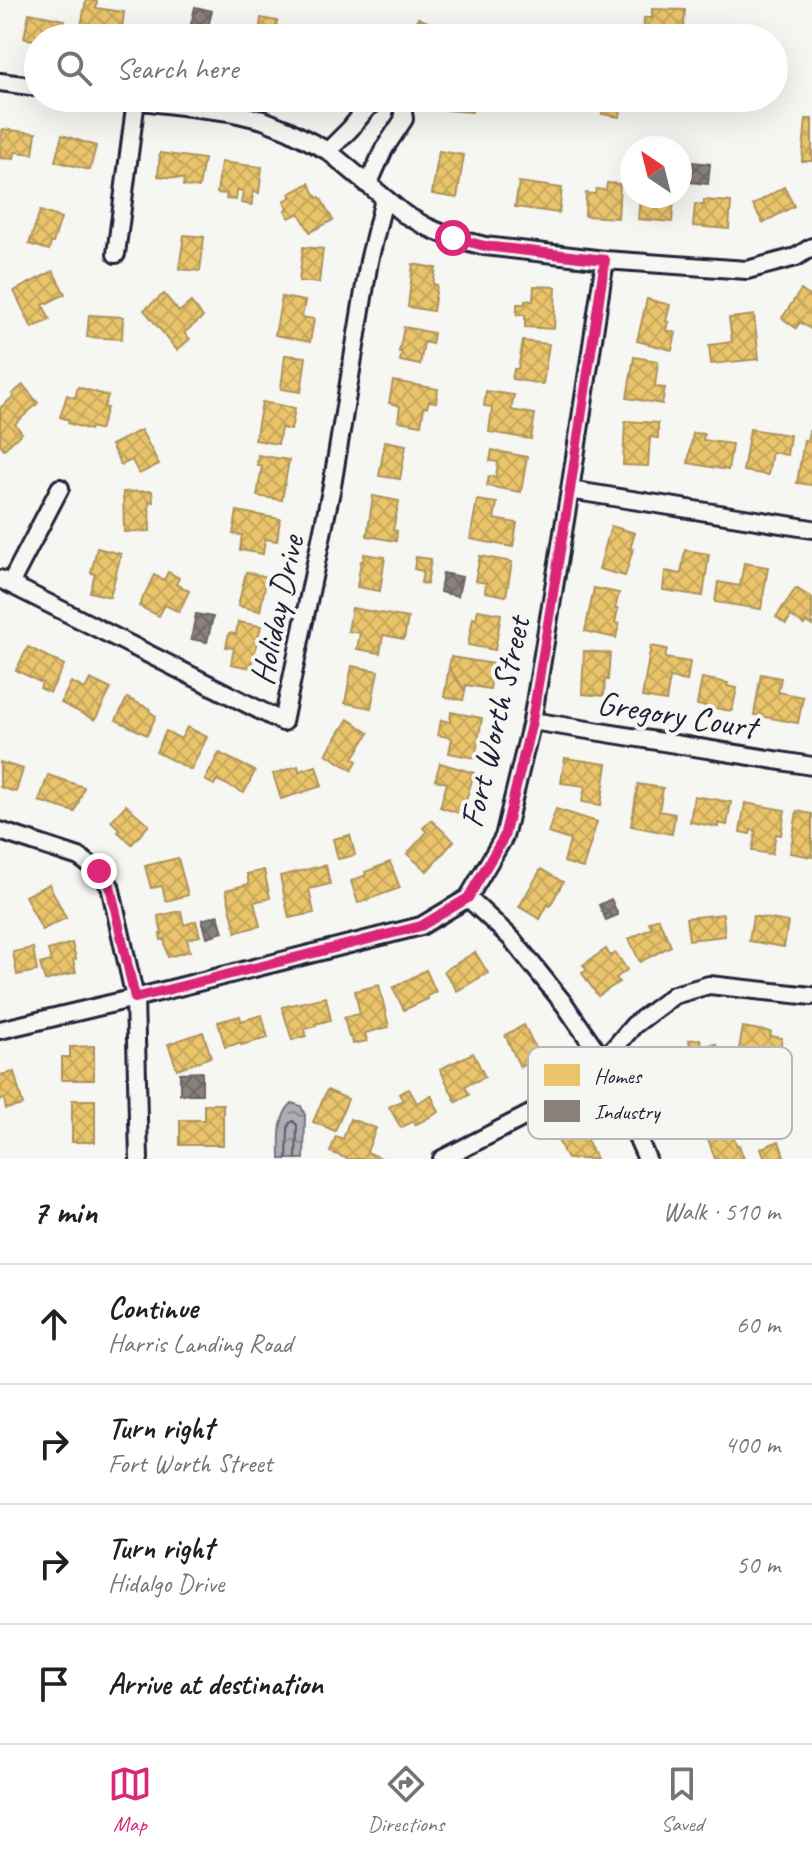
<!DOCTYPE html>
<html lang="en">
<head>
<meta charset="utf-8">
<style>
	body { margin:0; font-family:Caveat,sans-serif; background:#f6f6f6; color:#202124 }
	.compass { position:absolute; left:620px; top:136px; width:72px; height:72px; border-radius:50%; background:#fff; box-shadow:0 8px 32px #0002; rotate:325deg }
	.stop { position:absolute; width:24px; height:24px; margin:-18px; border:6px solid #db2777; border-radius:50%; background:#fff }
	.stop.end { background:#db2777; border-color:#fff; box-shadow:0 2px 8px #0008 }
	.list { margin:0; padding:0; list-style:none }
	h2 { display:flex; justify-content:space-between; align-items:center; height:104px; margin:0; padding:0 32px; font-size:34px }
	h2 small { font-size:26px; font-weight:400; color:#757577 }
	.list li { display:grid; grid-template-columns:52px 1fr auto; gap:24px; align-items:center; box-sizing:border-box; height:120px; padding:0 32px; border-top:2px solid #e0e0e0 }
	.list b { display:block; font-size:30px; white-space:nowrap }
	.list p { margin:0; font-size:26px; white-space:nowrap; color:#757577 }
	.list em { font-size:26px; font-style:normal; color:#757577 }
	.icon { flex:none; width:44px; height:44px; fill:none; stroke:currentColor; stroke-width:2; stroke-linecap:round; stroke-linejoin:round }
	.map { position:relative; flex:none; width:812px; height:1159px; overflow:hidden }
	.search { position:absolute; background:#fff; box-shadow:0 8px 32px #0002; left:24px; right:24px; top:24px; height:88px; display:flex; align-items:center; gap:20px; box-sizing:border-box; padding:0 28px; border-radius:44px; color:#757577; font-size:30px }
	.sheet { height:584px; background:#fff }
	nav { display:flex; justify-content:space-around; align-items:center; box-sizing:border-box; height:112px; border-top:2px solid #e0e0e0; background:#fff; font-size:22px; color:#757577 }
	nav a { display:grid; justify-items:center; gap:4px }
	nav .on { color:#db2777 }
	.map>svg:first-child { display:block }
</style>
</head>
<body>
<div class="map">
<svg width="812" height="1159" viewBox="0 0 812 1159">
	<defs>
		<pattern id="water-ripples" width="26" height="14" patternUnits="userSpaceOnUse" patternTransform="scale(2)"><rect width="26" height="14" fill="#adadb3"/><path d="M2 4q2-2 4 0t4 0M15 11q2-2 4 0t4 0" fill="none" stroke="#8c8c93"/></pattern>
		<pattern id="homes-cross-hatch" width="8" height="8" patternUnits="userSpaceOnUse" patternTransform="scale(2)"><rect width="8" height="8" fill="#e9c46a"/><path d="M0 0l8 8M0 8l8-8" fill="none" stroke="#c8a85d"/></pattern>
		<pattern id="industry-cross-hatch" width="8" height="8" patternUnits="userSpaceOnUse" patternTransform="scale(2)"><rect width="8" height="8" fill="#8a817c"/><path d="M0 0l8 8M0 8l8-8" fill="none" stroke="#706967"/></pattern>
	</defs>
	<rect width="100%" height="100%" fill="#f6f6f2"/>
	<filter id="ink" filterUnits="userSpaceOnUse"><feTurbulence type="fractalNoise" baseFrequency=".0125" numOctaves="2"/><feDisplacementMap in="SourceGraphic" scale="16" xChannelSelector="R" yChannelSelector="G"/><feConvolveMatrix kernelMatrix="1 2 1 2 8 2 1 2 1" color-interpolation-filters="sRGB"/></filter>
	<g filter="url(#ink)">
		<path fill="url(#water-ripples)" stroke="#757583" stroke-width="2" d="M292,1103L301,1106L305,1115L304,1159H280C280,1140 277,1117 292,1103Z"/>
		<path fill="url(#homes-cross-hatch)" stroke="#ad935c" stroke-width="2" d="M86,0L97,1L96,8L124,12L121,38H96L97,28L81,26Z
			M652,9L685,10L683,38H643L644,18H652Z
			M29,13L65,20L62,38H38V41L24,38Z
			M261,18L277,21L275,36L259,34Z
			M418,18L437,26L431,38H383L389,25L411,35Z
			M448,98H473L472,112L447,110Z
			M597,98H626L622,99L620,117L602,114L603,102L597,101Z
			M806,119H812V161H802Z
			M2,129L36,133L33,154L15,152L14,159L0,158Z
			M62,135L96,146L90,170L55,161Z
			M439,151L464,155L457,198L432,194Z
			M160,153L204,159L199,188L183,186L184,179L158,176Z
			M221,162L262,167L259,193L253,192L252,205L241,203L243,191L237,190L236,200L226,199L227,194L217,193Z
			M519,182L562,188L559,213L515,207Z
			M309,183L317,198L320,197L333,220L310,232L299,213L289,218L285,210L288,209L284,201L291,197L289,194Z
			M607,183L620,184L618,218L585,216L586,193L595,194L596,189L606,190Z
			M784,187L794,206L763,223L753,205Z
			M640,197L674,200L672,222L638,219Z
			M704,200L731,202L729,229L693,226L695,204L704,205Z
			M40,211L61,218L53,243H51L49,250L29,244Z
			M184,235L204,237L200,271L179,269Z
			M303,247L323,249L319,283L299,281Z
			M413,264L436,268L433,284L437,285L433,311L408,307Z
			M53,271L65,294L43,305L50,320L32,328L14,291Z
			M534,286L556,287L554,329L525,327V315H517V304H525V300L533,301Z
			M801,290L812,298V330L800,322L796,328L782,318Z
			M164,294L179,312L191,302L203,317L184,333L190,339L177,350L144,310Z
			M282,297L305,301L302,317L314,319L310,342L275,335Z
			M647,299L670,305L666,321L669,322L666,330L676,333L672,350L637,341Z
			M89,315L123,317L122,339L87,337Z
			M754,315L759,359L711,364L709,345L732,342L729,318Z
			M404,327L434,333L432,344L424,342L420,365L400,361L402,352H399Z
			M523,341L549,344L543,384L512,379L514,369H518Z
			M285,355L306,357L301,392L281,389Z
			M634,357L658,361L655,387L665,388L662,404L627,398Z
			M393,381L438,389L436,402L429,401L427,407H424L421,425L398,421L400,406L389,403Z
			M23,385L38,403L15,424L22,433L4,449L0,444V408L14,396L12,394Z
			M78,387L108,396L104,407L107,408L100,430L91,427L90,430L68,423L69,420L60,417L67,395L75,398Z
			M486,391L514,395L511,410L535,414L531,439L489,432L492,407L484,406Z
			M262,402L295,408L291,430L281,428L278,444L255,440Z
			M625,421L658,423V438L650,437L648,466L623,465Z
			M750,429L790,435L787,455L772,452L768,475L743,471Z
			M141,430L159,464L139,474L132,460L121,465L111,445Z
			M809,431H812V485L797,483L804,440L807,441Z
			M693,433L704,434L703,440L732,444L728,470L688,463Z
			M385,441L406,445L400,479L379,476Z
			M492,450L527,457L521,492L487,486L489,476L496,477L498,462L490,461Z
			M258,455L289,460L282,500L257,496L262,466L257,465Z
			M152,491L153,502L149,501L150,531L124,532L123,492Z
			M373,496L399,501L393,530L397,531L396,541L367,536Z
			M477,500L497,503L494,519L517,523L513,547L470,539Z
			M237,511L280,519L277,541L265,539L263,554L240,550L242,535L233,534Z
			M611,526L635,533L630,549H633L625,576L599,569Z
			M97,548L121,554L110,597L90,592L95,574L91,573Z
			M685,550L709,554L703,596L663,590L665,571L681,574Z
			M364,554L385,557L380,591L357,587L361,561L363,562Z
			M480,556L512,562L506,596L485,592L486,583L475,581Z
			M416,557L431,559L427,584L421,583L423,571L414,569Z
			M744,563L768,567L761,609L715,602L718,582L740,586Z
			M168,572L179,578L176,584L189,591L179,612L165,605L159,616L139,606L154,575L164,580Z
			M246,572L267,577L260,611L238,606Z
			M594,588L619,593L615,609H618L615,623L619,624L616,638L585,631Z
			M796,588L812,598V626L806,622L804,625L791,616L786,624L776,617Z
			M352,608L408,618L404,639L383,635L380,653L357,649L360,633L348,631Z
			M478,610L501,614L495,650L468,645L473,618L476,619Z
			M238,622L261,626L251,668L231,664L234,648L226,647L229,633L236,634Z
			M651,646L667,649L665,658L690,662L687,681L670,678L666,701L642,697Z
			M28,647L64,665L50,693L40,688L42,683L16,670Z
			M584,651L610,653L608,680L605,679L604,696L582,694Z
			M451,657L494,664L490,689L466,685L465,691L449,667Z
			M352,666L378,671L371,708L345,703Z
			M449,667L465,691L463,700L444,697Z
			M761,674L781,678L778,692L803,697L798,723L754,715Z
			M702,678L728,683L727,686L737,688L732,711L697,705Z
			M90,679L111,689L95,720L61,703L71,682L85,689Z
			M127,698L150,709L149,711L156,716L147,735L116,720Z
			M451,712L482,718L475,758L449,753L452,738L438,735L441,720L450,722Z
			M348,719L369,733L353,758L357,761L352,770L326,754Z
			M187,727L207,737L191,770L156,752L166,731L181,739Z
			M219,753L255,771L244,793L217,780L214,785L205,780Z
			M565,758L607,764L601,805L582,802L585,786L561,783Z
			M0,762L23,769L16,792L0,787Z
			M440,763L474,773L462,814L440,807L447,783L435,780Z
			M298,766L299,771L316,766L322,786L281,799L273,774Z
			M48,775L84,787L75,812L39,801Z
			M638,784L663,788L659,811L675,814L672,834L631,826Z
			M694,796L731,802L727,825L718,823V827L690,822Z
			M745,803L785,810L781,835L776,834L772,854L752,851L756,831L751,830L750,834L740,832Z
			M126,805L149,825L132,844L118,832L120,830L111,821Z
			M556,809L597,822L583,868L564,862L570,840L548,833Z
			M797,811L812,814V857L790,853Z
			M431,820L454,841L427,871L407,854L427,832L423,828Z
			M350,835L355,855L338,859L333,839Z
			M178,858L188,895L166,901L162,886L151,888L145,866Z
			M390,862L400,888L358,903L351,881L366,875L365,872Z
			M326,865L330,884L309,889L314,913L289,918L280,876Z
			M541,869L563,882L550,906L548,904L540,919L519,907Z
			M264,870L270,898L254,902L260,926L236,932L226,890L249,884L247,874Z
			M49,884L66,918L42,930L25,896Z
			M181,911L184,925L196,921L200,936L187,939L190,951L168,957L164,939L161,940L160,934H162L158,916Z
			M723,914L725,936L689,940L686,918Z
			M753,916L788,922L784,947L749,941Z
			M658,918L671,946L640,962L629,939L652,928L649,922Z
			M72,943L76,959L73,960L76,972L45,981L40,964L51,961L48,950Z
			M33,948L37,971L17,975L13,952Z
			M606,949L610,956L616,953L627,970L616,978L619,982L598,996L582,973L587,970L583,965Z
			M475,952L488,973L457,991L444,971Z
			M426,970L436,992L427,996L428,999L404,1010L393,988Z
			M379,985L389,1027L365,1033L367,1041L353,1044L351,1036L349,1037L344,1017L360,1014L355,991Z
			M326,997L331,1020L315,1024L316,1026L305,1029L306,1036L292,1040L282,1007Z
			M262,1015L268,1038L241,1045L240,1043L225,1047L218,1022L240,1016L241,1021Z
			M524,1025L540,1057L520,1067L505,1035Z
			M743,1027L771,1032L770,1036L782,1038L778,1061L756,1057L754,1069L736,1065Z
			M203,1032L211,1057L177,1069L168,1044Z
			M700,1039L702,1046L716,1044L721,1076L700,1079L697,1058L692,1059L689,1040Z
			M94,1046V1080H62V1057H70V1047Z
			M473,1053L485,1077L465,1086L469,1095L456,1102L440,1069Z
			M14,1072L23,1105L6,1109L4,1099L0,1100V1075Z
			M409,1089L417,1103L431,1095L439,1112L415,1125L413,1121L401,1128L389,1107L403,1100L399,1094Z
			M327,1090L348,1099L335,1131L313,1122Z
			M72,1100H95V1142H72Z
			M204,1104H223V1145H180V1120H204Z
			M350,1119L376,1128L367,1152L383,1159H348L330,1152L336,1136L343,1139Z
			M729,1124L737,1146L739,1145L744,1159H715L706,1133Z
			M575,1127L578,1133L583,1131L596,1159H567L556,1136Z
			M779,1141L785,1159H765L761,1148Z"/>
		<path fill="url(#industry-cross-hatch)" stroke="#6b6468" stroke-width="2" d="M195,7L212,11L208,27L191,24Z
			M692,162L710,164L708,184L690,182Z
			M443,573L462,577L458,596L440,592Z
			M196,614L213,617L207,642L191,639Z
			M611,899L618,915L606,920L599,905Z
			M218,915L223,932L207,937L202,920Z
			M202,1072V1094H180V1073Z"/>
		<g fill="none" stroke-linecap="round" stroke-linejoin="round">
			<path stroke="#5a5a6b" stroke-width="2" d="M287,1159L288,1128L290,1123L293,1121L297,1125L296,1159"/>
			<g stroke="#22223b" stroke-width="22">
				<path id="street" d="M0,82L38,87
					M118,98L230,112L263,120L288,130L328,151L404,214L427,227L453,238L485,246L605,260L747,270L796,257L812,247
					M328,151L350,129L367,108L381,98
					M368,185L384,149L404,119L402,106L392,98
					M116,254L136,100
					M570,490L812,529
					M0,579L283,722L332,486L369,261L384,199
					M10,584L60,488
					M532,721L812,766
					M0,831L79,857L99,871L110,886L135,998L139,1159
					M468,898L511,938L565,1005L603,1060L647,1159
					M0,1030L135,998L421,926L468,898L504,837L532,721L570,490L605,260
					M442,1159L579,1089L634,1025L674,995L709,985L812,996"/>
			</g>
			<use href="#street" stroke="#f6f6f2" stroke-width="16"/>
		</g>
	</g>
	<g fill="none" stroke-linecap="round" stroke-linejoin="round" filter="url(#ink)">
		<path stroke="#db2777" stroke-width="10" d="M99,871L110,886L135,998L421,926L468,898L504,837L532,721L570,490L605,260L485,246L453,238"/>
	</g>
	<g text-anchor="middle" stroke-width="8" stroke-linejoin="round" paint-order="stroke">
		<g font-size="34" fill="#22223b" stroke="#f6f6f2">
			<text transform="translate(276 610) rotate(-78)" y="12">Holiday Drive</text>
			<text transform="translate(677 714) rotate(9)" y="12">Gregory Court</text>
			<text transform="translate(494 722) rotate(-77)" y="12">Fort Worth Street</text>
		</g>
	</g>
	<rect x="528" y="1047" width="264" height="92" rx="12" fill="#f6f6f2" stroke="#b6b6bb" stroke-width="2"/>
	<rect x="544" y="1064" width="36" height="22" fill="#e9c46a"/>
	<rect x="544" y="1100" width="36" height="22" fill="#8a817c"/>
	<g font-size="22" fill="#22223b">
		<text x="594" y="1083">Homes</text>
		<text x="594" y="1119">Industry</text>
	</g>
</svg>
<svg class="compass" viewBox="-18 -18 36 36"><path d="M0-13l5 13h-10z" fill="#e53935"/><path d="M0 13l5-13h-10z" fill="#757577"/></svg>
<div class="stop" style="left:453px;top:238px"></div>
<div class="stop end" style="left:99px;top:871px"></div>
<div class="search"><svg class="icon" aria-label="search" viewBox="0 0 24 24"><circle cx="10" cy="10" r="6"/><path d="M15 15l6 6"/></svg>Search here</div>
</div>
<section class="sheet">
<h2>7 min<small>Walk · 510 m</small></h2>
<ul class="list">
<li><svg class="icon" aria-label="ahead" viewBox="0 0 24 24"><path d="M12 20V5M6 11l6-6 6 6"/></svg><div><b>Continue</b><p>Harris Landing Road</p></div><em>60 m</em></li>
<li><svg class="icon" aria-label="right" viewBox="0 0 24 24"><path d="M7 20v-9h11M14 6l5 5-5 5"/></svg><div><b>Turn right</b><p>Fort Worth Street</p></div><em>400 m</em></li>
<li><svg class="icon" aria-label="right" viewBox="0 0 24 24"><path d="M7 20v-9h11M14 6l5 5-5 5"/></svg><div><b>Turn right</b><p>Hidalgo Drive</p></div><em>50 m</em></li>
<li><svg class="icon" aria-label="arrive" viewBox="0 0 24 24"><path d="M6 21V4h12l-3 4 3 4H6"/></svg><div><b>Arrive at destination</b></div></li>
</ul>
</section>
<nav>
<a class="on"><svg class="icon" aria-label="map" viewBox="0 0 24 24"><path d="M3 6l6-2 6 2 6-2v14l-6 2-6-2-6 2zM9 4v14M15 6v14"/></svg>Map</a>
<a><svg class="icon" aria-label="directions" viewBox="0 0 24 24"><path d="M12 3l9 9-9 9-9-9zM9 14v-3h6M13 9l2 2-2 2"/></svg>Directions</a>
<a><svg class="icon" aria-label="saved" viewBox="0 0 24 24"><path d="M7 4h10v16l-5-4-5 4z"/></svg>Saved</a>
</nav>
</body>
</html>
